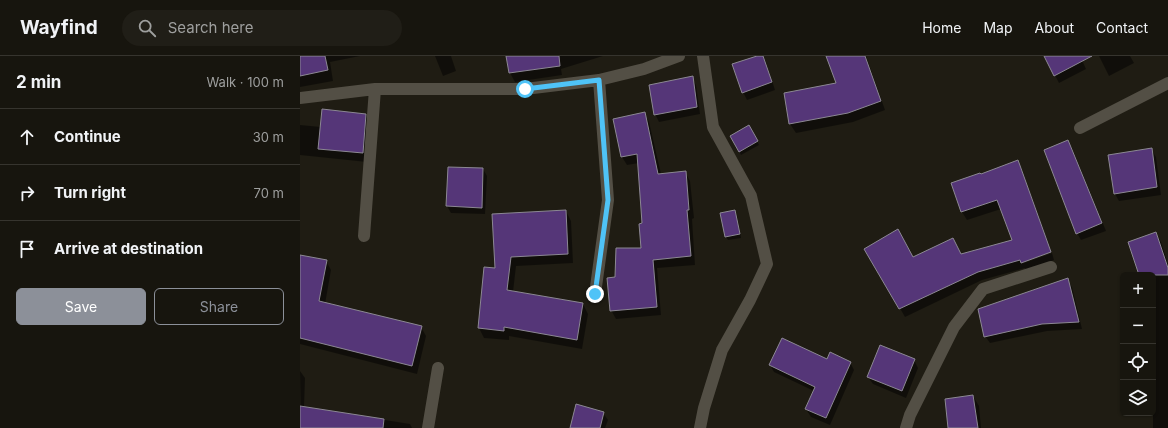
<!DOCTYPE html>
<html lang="en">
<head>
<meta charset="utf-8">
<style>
	body { margin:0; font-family:Inter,sans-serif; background:#201e17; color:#f1f3f6 }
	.controls { position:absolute; right:12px; bottom:12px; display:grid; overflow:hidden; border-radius:6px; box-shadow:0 1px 3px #0004 }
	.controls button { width:36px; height:36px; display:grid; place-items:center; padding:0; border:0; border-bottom:1px solid #36342e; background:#17150e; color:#f1f3f6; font:20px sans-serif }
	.stop { position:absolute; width:12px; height:12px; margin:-9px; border:3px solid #4fc3f7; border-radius:50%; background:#fff }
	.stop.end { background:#4fc3f7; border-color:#fff; box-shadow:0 1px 4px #0008 }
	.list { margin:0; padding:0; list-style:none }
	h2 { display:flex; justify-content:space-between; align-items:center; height:52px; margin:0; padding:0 16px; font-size:17px }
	h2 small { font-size:13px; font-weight:400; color:#9e9f9e }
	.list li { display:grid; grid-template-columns:26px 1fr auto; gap:12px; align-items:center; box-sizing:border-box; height:56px; padding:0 16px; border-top:1px solid #36342e }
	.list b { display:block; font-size:15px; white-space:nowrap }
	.list em { font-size:13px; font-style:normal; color:#9e9f9e }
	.actions { display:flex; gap:8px; padding:12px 16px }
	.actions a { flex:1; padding:9px 0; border:1px solid #8c9099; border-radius:6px; text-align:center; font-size:14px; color:#8c9099 }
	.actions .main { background:#8c9099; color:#fff }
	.icon { flex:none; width:22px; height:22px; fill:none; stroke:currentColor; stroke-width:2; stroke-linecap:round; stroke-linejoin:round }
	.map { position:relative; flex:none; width:868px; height:372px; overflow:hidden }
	header { display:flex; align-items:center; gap:24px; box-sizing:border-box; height:56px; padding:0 20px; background:#17150e; border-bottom:1px solid #36342e }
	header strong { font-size:19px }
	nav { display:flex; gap:22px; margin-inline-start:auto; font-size:14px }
	.search { width:280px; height:36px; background:#201e17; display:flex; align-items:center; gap:10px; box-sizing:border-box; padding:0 14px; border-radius:22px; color:#9e9f9e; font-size:15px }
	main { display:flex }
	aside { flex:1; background:#17150e }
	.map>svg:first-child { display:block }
</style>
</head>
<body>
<header>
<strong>Wayfind</strong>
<div class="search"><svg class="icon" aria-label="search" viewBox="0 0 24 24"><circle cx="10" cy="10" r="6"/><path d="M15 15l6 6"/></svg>Search here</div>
<nav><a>Home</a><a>Map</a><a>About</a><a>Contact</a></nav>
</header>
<main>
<aside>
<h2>2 min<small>Walk · 100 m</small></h2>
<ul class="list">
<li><svg class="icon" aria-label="ahead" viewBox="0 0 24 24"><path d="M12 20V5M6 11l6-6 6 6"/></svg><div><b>Continue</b></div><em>30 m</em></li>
<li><svg class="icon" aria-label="right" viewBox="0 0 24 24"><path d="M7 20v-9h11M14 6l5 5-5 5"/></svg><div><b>Turn right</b></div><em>70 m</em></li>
<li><svg class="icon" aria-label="arrive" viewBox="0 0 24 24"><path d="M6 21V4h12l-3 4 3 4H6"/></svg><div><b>Arrive at destination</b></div></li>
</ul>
<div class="actions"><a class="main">Save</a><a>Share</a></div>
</aside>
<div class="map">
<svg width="868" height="372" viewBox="0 0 868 372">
	<rect width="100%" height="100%" fill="#1f1c13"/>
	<path fill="#0007" d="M0,0H60L30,6L33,25L0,31Z
		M135,0H151L156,15L143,20Z
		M207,0H303L261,13L262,19L215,26L210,17Z
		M460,0H463L466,6L475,34L447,44L443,36Z
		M527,0H566L585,54L553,66L496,77L490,68L537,28Z
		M745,0H780L786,13L759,27Z
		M799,0H830L834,7L809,20Z
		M392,22L396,29L400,58L359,66L355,58Z
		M344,57L349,66L361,118L385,116L390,125L394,162L392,163L395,209L357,212L361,259L316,263L311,254L316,222L342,193L343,168L339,107L327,109L322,101Z
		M65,59L70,68L67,106L0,99V69L21,71Z
		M449,70L459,89L441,99L431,80Z
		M768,85L772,92L806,175L781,184L777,177Z
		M851,93L856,101L861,139L819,145L815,138Z
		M718,106L722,114L751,195L721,206V208L752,197L754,204L727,215L725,212L682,224L605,261L566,193L613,202L653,183L661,199L713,184L701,153L667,164L662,156L653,128L681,119Z
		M183,113L187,120L185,158L151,157L147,150Z
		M266,155L271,165L273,207L216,210L213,236L283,248L288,258L282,293L209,280V284L184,282L179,272L196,213Z
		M435,155L437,159L441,182L428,184L426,181Z
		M856,177L861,186L868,208V372H853V219H840Z
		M0,200L26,205L31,214L25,248L121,271L126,280L117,318L0,288Z
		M767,224L772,231L782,273L747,275L690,287L685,280Z
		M527,304L550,306L554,314L530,369L511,361L506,353L514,335L474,316L470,309Z
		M614,304L618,312L606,342L573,328L568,321Z
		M0,315L5,322L4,351L110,368L112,372H1Z
		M673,340L679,350L681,372H649Z
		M303,357L308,364L305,372H271Z"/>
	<path fill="#553678" stroke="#8c8893" d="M0,0H25L28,14L0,20Z
		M206,0H259L260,10L209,17Z
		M457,0H463L472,26L442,37L432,8Z
		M526,0H565L581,45L548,57L489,68L484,37L536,27Z
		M744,0H792L754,20Z
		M393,20L397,51L354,59L349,29Z
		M22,53L66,58L63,97L18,93Z
		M345,56L358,118L386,115L389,154H387L391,200L353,204L357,251L310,255L307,222L315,221L316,192H341L339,168L342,167L337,98L321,101L313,63Z
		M449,69L458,85L439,96L430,80Z
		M768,84L802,167L776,178L744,94Z
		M852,92L857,131L814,138L808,99Z
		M718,104L751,196L721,207L720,204L678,216L599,253L564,193L598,173L613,201L653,182L661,198L712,184L697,144L661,156L651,127L680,117L681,118Z
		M148,111L183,112L182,152L146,150Z
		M266,154L268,198L211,201L207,234L283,247L277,284L204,271V275L178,272L184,211L195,212L192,158Z
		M435,154L440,178L425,181L420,157Z
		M856,176L868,212V219H839L828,186Z
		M0,199L27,204L19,245L122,270L112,310L0,282Z
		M768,222L779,266L742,268L684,281L678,253Z
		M482,282L527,303L530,296L551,306L526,362L505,353L515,331L469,309Z
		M580,289L615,303L602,335L567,321Z
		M673,339L678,372H648L645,343Z
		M276,348L304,356L300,372H270Z
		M0,350L84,363L83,372H0Z"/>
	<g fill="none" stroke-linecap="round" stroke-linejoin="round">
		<path stroke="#534f45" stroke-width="12" d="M0,42L75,33H225L299,24L344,13L379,0
			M780,72L868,27
			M64,180L75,33
			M295,238L308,144L299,24
			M128,372L138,312
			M400,372L404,352L422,294L450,244L467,208L451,140L413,71L403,0
			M606,372L610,359L654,271L683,233L751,211"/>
	</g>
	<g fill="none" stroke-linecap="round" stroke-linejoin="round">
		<path stroke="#4fc3f7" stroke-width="5" d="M225,33L299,24L308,144L295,238"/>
	</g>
</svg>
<div class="controls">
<button>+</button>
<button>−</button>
<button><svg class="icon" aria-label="locate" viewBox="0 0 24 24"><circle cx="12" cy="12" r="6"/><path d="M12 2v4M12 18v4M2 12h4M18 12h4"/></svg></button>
<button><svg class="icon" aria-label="layers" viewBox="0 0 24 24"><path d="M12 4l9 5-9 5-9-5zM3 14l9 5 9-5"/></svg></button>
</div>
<div class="stop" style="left:225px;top:33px"></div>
<div class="stop end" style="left:295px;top:238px"></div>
</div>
</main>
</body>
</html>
